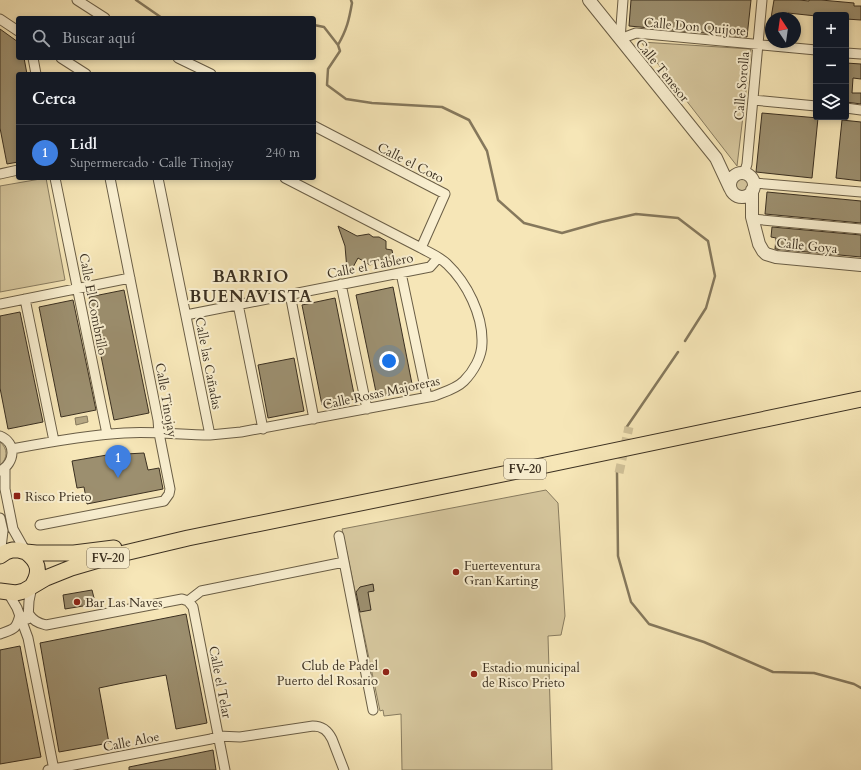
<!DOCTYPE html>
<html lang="es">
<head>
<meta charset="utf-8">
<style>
	body { margin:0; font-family:Cardo,serif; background:#20242c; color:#f1f3f6 }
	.controls { position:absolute; right:12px; top:12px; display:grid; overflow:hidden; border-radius:4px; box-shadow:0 2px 6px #0003 }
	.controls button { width:36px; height:36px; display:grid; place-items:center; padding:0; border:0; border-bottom:1px solid #363941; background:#171b24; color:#f1f3f6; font:20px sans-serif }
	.compass { position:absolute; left:765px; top:12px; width:36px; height:36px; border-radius:50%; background:#171b24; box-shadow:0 2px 6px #0003; rotate:347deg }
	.you { position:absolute; left:389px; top:361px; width:14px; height:14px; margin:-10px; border:3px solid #fff; border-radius:50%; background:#1a73e8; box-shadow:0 0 0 6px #1a73e833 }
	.badge { display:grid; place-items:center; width:26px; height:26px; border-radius:50%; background:#0f766e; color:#fff; font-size:13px; font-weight:700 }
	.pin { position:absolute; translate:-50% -33px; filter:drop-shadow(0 1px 2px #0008) }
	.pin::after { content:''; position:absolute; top:21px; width:14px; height:12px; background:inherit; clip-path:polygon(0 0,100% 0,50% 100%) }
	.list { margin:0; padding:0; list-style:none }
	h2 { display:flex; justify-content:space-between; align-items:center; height:52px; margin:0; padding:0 16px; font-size:17px }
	h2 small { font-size:13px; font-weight:400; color:#9ea1a6 }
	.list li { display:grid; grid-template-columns:26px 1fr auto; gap:12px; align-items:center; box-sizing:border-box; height:56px; padding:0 16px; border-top:1px solid #363941 }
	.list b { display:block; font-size:15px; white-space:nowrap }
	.list p { margin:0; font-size:13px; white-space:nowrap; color:#9ea1a6 }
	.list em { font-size:13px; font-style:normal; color:#9ea1a6 }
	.icon { flex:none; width:22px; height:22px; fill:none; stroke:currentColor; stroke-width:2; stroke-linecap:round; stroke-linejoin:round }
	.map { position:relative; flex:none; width:861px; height:770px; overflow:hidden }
	.search { position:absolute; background:#171b24; box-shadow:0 2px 6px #0003; left:16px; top:16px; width:300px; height:44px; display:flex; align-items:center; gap:10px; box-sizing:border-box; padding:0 14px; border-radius:4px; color:#9ea1a6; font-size:15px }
	.panel { position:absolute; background:#171b24; box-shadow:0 2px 6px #0003; left:16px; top:72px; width:300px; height:108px; border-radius:4px }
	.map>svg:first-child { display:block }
</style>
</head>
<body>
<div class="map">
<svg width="861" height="770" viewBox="0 0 861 770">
	<defs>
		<pattern id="water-waves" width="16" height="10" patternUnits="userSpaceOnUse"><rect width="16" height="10" fill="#b6a884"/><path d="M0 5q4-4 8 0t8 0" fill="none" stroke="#95896c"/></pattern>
	</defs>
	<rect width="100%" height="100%" fill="#f6e6b7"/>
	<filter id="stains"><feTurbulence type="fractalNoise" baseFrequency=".005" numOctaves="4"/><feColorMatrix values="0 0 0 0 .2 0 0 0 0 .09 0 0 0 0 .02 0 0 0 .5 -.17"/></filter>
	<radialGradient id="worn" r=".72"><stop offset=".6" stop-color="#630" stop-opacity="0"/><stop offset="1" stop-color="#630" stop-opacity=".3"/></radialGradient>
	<path fill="#d6c79e" stroke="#887c60" d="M641,42L751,49L737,166Z
		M46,178L65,280L0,292V186Z
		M735 185a7 7 0 1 1 14 0a7 7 0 1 1-14 0Z
		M0,442C8,449 8,458 0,465Z
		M546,490L558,503L565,616L561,635L548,636L552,770H402L401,714L384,716L383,710L380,711L342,529Z"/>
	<path fill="url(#water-waves)" stroke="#85785c" d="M87,416L88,422L76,425L75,418Z"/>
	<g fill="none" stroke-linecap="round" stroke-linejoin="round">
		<path stroke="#85785c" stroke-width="2.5" d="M136,0L162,18
			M314,25L324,27L338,45L340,51L328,69L327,85L346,99L372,103L442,107L469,120L487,151L498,200L524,223L562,233L601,222L636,214L678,218L708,241L715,276L706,308L685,341
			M338,45C347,29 349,20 352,3L351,0
			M626,428L678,352
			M617,472L618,556L631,602L649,624L704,642L773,672L814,673L854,684L861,688"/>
	</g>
	<path fill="#9c8f6f" stroke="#3b3021" d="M631,0H751L747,37L629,26Z
		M774,0H799L809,1V0H821L854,3V6H861V20L846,19V15H816V16L788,13V18H771Z
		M0,29L18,42V58H24L27,74H18V162L7,164L0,128Z
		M846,63L861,64V79L853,78L852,93H861V104L846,102Z
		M762,113L818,118L812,178L756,172Z
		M842,120L861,122V181L836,178Z
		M767,192L861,201V223L765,214Z
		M338,226L357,236L369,234L373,237H379L386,241V249L392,250L394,260H380L370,265L358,258L352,269L347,270L345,246Z
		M772,227L861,235V257L775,249L776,238L771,237Z
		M393,287L413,389L377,397L356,295Z
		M124,290L149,413L114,420L89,297Z
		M335,298L355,399L322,405L302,305Z
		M73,300L96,410L61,417L39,307Z
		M20,312L43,422L8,429L0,388V316Z
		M294,358L304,411L268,418L258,365Z
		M144,453L148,470L159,468L163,489L87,504L84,487L77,488L72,461L107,455Z
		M373,584L374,591L368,592L371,610L360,612L356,592L360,587Z
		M92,590L94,598L88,599L89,605L65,609L63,595Z
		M186,614L207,723L176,729L166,675L123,683L99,688L109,743L59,752L40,643Z
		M20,646L41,757L0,764V650Z
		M213,750L216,770H129V767Z"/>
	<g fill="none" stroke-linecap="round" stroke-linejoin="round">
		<path stroke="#d1c299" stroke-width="9" stroke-dasharray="9 4.5" stroke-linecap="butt" d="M619,473L629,427"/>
		<g stroke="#6a5e46" stroke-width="11">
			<path id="minor" d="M77,0L105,18
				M623,0L620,39L636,33L816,50
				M0,19L18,31
				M846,53L861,54
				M33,58L36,74
				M61,58L86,74
				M178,58L211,74
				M753,100L816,106
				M846,108L861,110
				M314,126L445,194L421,248
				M0,174L18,170
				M744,174L747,164L762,0
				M55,178L107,434
				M158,178L210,435
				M753,183L766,184L861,192
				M752,219L861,229
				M401,273L427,397
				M341,284L367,409
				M290,294L314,419
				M25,299L54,441
				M0,304L130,278
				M238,304L263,429
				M186,315L430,267L438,258
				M0,436C17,443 15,463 0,471
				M12,449C49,442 87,435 124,433C153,431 182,435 210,435C221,434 231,433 241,432L434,396C444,392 456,389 464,381C473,372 482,357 482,343C483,315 467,283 447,264C440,257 430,253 421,248L285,178
				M5,469V489L13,529L26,552
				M0,518L3,531L0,556
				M40,525L164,501L169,494L170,489L159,433L158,420L110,178
				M339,536L373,710
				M7,591L17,608L28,638L54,770
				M188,601L201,591L344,562
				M28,613C33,620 37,623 46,625L182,599L188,601L193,607L225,770
				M28,619L29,601L32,586
				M0,634C14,629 16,630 20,615
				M48,770L211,739L218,736L240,737L313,726C323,726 328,731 332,739L344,770"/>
		</g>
		<g stroke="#6a5e46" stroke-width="14">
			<path id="tertiary" d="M589,0L716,158L730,188
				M730 185a12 12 0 1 1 24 0a12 12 0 1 1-24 0Z
				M752,190V217L759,244L763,251L766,254L776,257L861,265"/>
		</g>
		<g stroke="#3b3021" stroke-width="17">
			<path id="primary" d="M26,552C39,562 41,572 32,586
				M0,556L6,552L12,550H19L26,552L36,553H74L114,548
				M0,591L16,593L24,591L46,578L71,568L112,556L188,538L508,473L861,399"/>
		</g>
		<use href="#minor" stroke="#f9efd0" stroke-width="9"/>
		<use href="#tertiary" stroke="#f9efd0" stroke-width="12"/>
		<use href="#primary" stroke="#f6e6b7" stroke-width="15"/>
	</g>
	<g fill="#8f2418" stroke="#f9efd0" stroke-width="1.5">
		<rect x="13" y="492" width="8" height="8" rx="2"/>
		<circle cx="456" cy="572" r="4"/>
		<circle cx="77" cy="602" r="4"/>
		<circle cx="386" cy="672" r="4"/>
		<circle cx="474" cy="674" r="4"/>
	</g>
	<g text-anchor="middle" stroke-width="4" stroke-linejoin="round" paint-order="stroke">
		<g fill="#f9efd0" stroke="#746956" stroke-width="1">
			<rect x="504" y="459" width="42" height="20" rx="3"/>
			<rect x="87" y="548" width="42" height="20" rx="3"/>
		</g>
		<g font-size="12" font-weight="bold" fill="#3b3021">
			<text x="525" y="473">FV-20</text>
			<text x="108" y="562">FV-20</text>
		</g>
		<g font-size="13" fill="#3b3021" stroke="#f9efd0">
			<text transform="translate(695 26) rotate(5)" y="5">Calle Don Quijote</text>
			<text transform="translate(663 70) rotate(51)" y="5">Calle Tenesor</text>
			<text transform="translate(741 86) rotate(-85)" y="5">Calle Sorolla</text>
			<text transform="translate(411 162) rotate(27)" y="5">Calle el Coto</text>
			<text transform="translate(807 245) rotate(6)" y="5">Calle Goya</text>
			<text transform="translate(370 265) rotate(-11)" y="5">Calle el Tablero</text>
			<text transform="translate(94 304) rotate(79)" y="5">Calle El Combrillo</text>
			<text transform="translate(209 363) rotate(79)" y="5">Calle las Cañadas</text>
			<text transform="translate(381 392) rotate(-12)" y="5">Calle Rosas Majoreras</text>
			<text transform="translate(167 400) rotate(80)" y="5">Calle Tinojay</text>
			<text transform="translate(221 682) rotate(79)" y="5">Calle el Telar</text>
			<text transform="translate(131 741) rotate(-11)" y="5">Calle Aloe</text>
		</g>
		<g font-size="13" fill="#3b3021" stroke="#f9efd0" text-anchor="start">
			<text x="25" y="501">Risco Prieto</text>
			<text x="464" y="570">Fuerteventura<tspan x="464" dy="15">Gran Karting</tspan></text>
			<text x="85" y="607">Bar Las Naves</text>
			<text x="378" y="670" text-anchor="end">Club de Padel<tspan x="378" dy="15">Puerto del Rosario</tspan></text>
			<text x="482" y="672">Estadio municipal<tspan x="482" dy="15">de Risco Prieto</tspan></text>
		</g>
		<g font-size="17" font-weight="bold" letter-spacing="1" fill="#3b3021" stroke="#f9efd0">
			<text x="251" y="282">BARRIO<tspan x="251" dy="20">BUENAVISTA</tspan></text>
		</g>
	</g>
	<rect width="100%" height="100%" filter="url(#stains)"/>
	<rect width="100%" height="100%" fill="url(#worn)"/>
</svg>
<div class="controls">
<button>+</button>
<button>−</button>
<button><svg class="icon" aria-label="layers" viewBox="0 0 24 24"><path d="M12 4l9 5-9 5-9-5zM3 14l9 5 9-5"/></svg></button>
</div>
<svg class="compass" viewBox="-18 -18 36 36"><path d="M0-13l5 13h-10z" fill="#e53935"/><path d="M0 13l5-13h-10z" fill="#9ea1a6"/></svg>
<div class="you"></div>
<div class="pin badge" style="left:118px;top:478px;background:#3f7fe0">1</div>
<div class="search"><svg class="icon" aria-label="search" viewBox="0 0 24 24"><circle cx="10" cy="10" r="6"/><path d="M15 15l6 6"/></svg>Buscar aquí</div>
<section class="panel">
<h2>Cerca<small></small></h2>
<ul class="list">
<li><span class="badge" style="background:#3f7fe0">1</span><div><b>Lidl</b><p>Supermercado · Calle Tinojay</p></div><em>240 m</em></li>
</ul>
</section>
</div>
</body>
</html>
